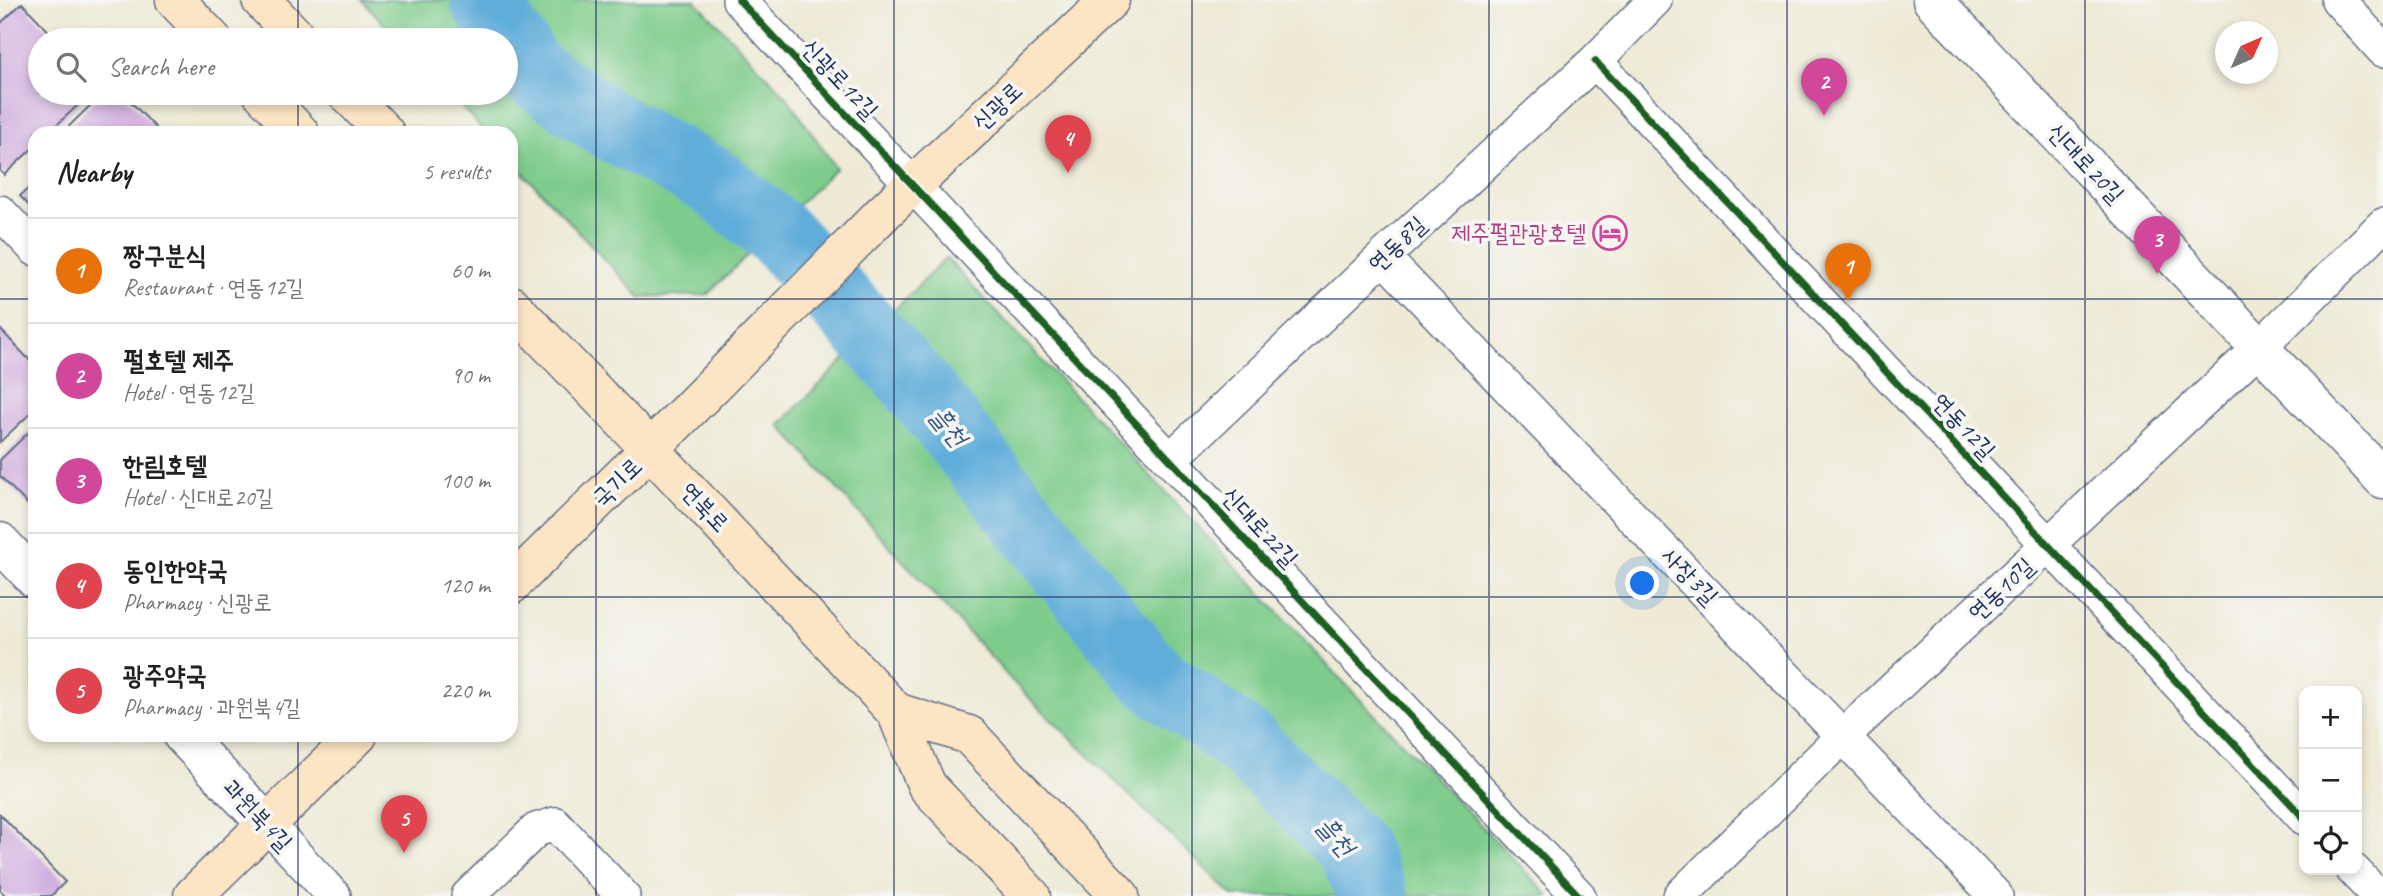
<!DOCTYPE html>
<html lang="en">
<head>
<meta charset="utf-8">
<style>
	body { margin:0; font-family:Caveat,"Poor Story",sans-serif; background:#f6f6f6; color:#202124 }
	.controls { position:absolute; right:21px; bottom:21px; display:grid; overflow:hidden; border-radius:14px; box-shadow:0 4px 10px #0003 }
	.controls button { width:63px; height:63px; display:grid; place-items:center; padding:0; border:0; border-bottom:2px solid #e0e0e0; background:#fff; color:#202124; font:35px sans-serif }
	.compass { position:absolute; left:2215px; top:21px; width:63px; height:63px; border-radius:50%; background:#fff; box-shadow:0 4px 10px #0003; rotate:45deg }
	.you { position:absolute; left:1643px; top:584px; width:24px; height:24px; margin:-18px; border:5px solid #fff; border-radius:50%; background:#1a73e8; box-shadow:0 0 0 10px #1a73e833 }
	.badge { display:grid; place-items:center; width:46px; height:46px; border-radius:50%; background:#1a73e8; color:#fff; font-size:23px; font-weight:700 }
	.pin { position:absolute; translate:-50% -58px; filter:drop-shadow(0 2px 4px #0008) }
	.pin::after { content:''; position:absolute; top:37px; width:24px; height:21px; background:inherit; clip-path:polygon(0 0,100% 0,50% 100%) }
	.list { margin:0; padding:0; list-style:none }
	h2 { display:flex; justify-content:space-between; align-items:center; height:91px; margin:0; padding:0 28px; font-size:30px }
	h2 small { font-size:23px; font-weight:400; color:#757577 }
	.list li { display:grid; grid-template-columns:46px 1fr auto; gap:21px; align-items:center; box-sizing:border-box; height:105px; padding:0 28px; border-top:2px solid #e0e0e0 }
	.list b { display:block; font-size:26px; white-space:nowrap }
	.list p { margin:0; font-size:23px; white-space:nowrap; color:#757577 }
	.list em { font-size:23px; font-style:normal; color:#757577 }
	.icon { flex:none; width:38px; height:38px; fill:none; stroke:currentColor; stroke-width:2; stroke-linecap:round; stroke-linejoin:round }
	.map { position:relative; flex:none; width:2383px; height:896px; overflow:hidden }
	.search { position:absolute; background:#fff; box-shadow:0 4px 10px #0003; left:28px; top:28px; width:490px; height:77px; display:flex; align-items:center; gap:18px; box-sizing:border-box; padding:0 24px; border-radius:38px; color:#757577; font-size:26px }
	.panel { position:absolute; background:#fff; box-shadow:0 4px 10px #0003; left:28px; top:126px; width:490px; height:616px; border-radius:21px }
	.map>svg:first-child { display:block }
</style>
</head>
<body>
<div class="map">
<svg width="2383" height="896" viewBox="0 0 2383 896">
	<rect width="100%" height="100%" fill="#f6f6f2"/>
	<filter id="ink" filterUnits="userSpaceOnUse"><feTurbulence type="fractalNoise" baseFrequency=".0143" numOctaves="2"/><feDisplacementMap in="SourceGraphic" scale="14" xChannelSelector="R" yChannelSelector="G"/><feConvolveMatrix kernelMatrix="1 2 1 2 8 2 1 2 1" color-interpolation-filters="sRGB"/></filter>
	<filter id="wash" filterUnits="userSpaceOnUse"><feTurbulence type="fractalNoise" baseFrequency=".00686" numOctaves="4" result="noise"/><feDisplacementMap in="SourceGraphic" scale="28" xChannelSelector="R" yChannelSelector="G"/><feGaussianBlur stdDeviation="1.57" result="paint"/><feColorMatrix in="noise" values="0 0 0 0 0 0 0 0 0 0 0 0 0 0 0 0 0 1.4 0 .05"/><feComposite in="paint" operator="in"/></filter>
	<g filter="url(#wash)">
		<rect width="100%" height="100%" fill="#eeead6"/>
		<path fill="#7ecc8b" stroke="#4c7e74" stroke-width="2" d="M362,0H695L786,96L836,168L707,295L640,297L511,160V133H486L448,93H506V40H399Z
			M946,258L1351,690L1549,896H1233L1017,686L779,425Z"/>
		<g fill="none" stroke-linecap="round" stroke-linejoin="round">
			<path stroke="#61adda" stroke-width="70" d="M485,0L530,71L611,126L711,180L780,235L914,383L1152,677L1246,744L1352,848L1373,896"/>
		</g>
		<g id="blocks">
			<path fill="#d2b0e0" d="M22,3L57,40H40V93H91L48,133H35V146L4,175L0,171V24Z
				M103,93H122L161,133H62Z
				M35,182V212L20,196Z
				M0,329L35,366V409L0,442Z
				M35,426V512L0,476V460Z
				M0,814L65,882L51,896H6L0,890Z"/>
		</g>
	</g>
	<g filter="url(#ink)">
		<use href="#blocks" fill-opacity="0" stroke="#657088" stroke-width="2"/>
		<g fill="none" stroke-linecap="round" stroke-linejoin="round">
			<g stroke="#657088" stroke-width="36">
				<path id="minor" d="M739,0L1579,896
					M2338,0L2383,50
					M1595,61L2304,818
					M0,212L35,249
					M1383,257L1996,896
					M1171,459L1383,257L1595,61L1655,0
					M267,824L334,896
					M2353,870L2378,896
					M468,896L536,830L555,824L623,896
					M1680,896L1844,735L2260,347L2383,225"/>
			</g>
			<g stroke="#657088" stroke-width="41">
				<path id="tertiary" d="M1932,0L2383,479
					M0,542L35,579
					M182,735L267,824"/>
			</g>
			<g stroke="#657088" stroke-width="41">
				<path id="secondary" d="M175,0L213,40
					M261,0L299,40
					M262,93L300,133
					M347,93L385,133
					M511,305L650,449L896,712L927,786L1031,896
					M511,585L650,449L884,212L1110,0
					M896,712L969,735L1120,896
					M193,896L358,735"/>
			</g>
			<use href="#minor" stroke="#fff" stroke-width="33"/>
			<use href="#tertiary" stroke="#fff" stroke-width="38"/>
			<use href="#secondary" stroke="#fce5c4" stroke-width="38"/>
			<g stroke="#f6f6f2" stroke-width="11">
				<path id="cycleway" d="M739,0L1579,896
					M1595,61L2304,818"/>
			</g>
			<use href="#cycleway" stroke="#1b5e20" stroke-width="7"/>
		</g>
	</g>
	<path fill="none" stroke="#1b2f5e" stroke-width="2" stroke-opacity="0.55" d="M298,0V40M596,0V896M894,0V896M1192,0V896M1489,0V896M1787,0V896M2085,0V896M298,93V133M0,299H35M511,299H2383M0,597H35M511,597H2383M298,735V896"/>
	<defs>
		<g id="hotel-ring" transform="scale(1.75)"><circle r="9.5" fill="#f6f6f2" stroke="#d1479c" stroke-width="1.5"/><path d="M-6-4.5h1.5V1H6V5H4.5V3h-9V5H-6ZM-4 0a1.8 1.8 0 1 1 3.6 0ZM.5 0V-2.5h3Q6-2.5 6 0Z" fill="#d1479c"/></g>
	</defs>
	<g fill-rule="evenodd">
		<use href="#hotel-ring" x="1610" y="233"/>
	</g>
	<g text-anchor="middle" stroke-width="7" stroke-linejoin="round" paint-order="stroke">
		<g font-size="24" fill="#1b2f5e" stroke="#f6f6f2">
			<text transform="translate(840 79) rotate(47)" y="8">신광로12길</text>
			<text transform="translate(997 106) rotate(-43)" y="8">신광로</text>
			<text transform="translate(2086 163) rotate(47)" y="8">신대로20길</text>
			<text transform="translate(1397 244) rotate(-43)" y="8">연동8길</text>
			<text transform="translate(1964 426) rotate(47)" y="8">연동12길</text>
			<text transform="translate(617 482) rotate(-44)" y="8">국기로</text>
			<text transform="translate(705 507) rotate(47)" y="8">연북로</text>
			<text transform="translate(1260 527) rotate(47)" y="8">신대로22길</text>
			<text transform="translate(1690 576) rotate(46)" y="8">사장3길</text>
			<text transform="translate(2001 589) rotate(-43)" y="8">연동10길</text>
			<text transform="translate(258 815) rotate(47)" y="8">과원북4길</text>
		</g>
		<g font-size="24" fill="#b23c85" stroke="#f6f6f2" text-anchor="end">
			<text x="1586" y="241">제주펄관광호텔</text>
		</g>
		<g font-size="26" font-style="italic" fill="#305583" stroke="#f6f6f2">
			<text transform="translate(949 426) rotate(51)" y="9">흘천</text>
			<text transform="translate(1336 836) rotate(49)" y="9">흘천</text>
		</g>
	</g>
</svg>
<div class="controls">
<button>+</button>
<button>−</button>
<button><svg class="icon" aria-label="locate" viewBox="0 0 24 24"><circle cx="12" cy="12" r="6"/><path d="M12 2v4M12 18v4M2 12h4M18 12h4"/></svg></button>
</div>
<svg class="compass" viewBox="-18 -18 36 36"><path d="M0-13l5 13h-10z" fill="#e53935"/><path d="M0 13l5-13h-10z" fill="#757577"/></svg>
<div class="you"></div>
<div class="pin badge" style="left:1848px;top:301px;background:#e8710a">1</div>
<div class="pin badge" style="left:1824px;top:116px;background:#d1479c">2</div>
<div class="pin badge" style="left:2157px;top:274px;background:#d1479c">3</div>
<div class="pin badge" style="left:1068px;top:173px;background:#e0444e">4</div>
<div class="pin badge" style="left:404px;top:853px;background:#e0444e">5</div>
<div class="search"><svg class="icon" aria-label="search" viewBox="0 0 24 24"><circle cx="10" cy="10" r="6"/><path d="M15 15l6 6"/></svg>Search here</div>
<section class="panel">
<h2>Nearby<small>5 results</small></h2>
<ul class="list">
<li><span class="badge" style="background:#e8710a">1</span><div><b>짱구분식</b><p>Restaurant · 연동12길</p></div><em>60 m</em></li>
<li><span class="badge" style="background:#d1479c">2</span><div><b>펄호텔 제주</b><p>Hotel · 연동12길</p></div><em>90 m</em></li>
<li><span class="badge" style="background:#d1479c">3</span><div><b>한림호텔</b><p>Hotel · 신대로20길</p></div><em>100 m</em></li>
<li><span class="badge" style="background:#e0444e">4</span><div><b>동인한약국</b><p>Pharmacy · 신광로</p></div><em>120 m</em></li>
<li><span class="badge" style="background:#e0444e">5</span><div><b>광주약국</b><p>Pharmacy · 과원북4길</p></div><em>220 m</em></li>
</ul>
</section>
</div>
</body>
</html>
